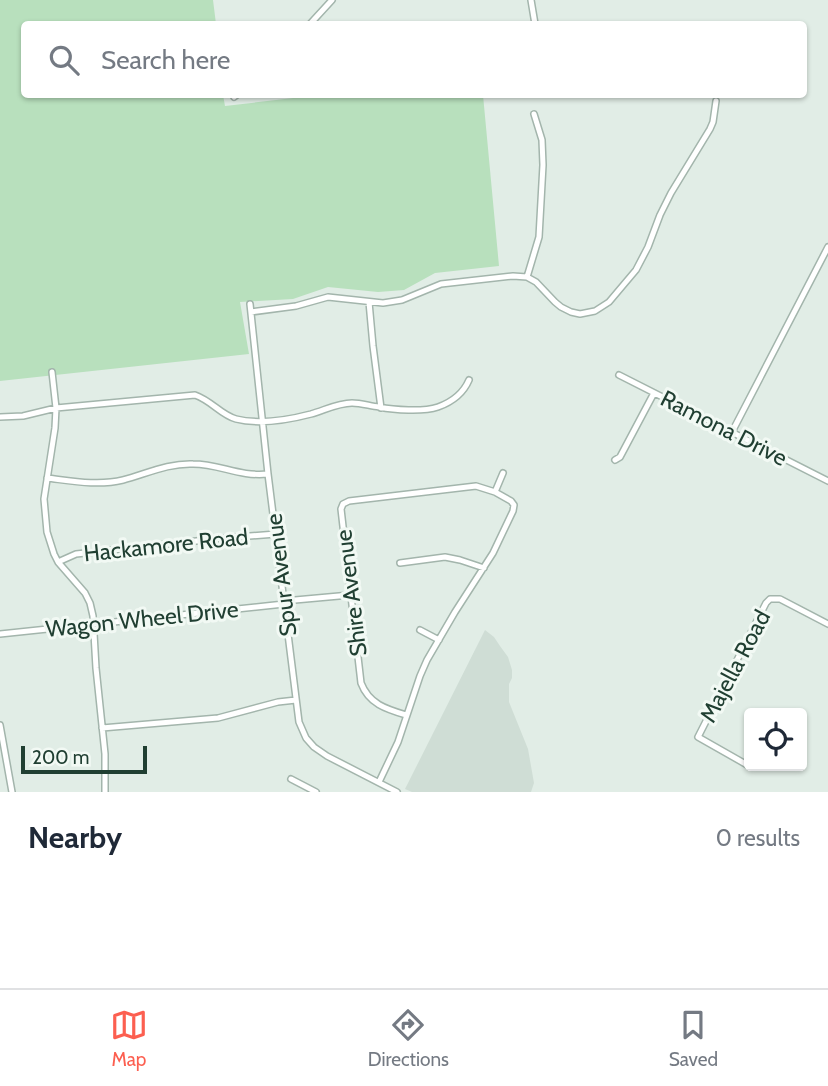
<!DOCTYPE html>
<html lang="en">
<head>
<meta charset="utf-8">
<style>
	body { margin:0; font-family:Cabin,sans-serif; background:#f2f2f3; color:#1f2937 }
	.controls { position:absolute; right:21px; bottom:21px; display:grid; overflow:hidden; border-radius:7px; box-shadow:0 2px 5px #0004 }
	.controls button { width:63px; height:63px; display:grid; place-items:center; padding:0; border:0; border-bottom:2px solid #e0e1e3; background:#fff; color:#1f2937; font:35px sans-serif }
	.scale { position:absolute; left:21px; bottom:18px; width:126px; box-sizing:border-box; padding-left:7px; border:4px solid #203f32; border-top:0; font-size:19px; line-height:24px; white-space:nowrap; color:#203f32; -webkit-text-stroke:5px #f2f9f4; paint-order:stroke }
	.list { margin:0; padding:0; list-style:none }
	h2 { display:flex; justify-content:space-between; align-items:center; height:91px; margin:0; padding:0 28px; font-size:30px }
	h2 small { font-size:23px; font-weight:400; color:#747a83 }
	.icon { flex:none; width:38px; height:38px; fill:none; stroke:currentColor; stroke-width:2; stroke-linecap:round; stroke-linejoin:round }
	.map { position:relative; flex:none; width:828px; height:792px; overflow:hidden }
	.search { position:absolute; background:#fff; box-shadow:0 2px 5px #0004; left:21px; right:21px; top:21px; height:77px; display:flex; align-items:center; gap:18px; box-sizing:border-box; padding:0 24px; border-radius:7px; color:#747a83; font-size:26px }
	.sheet { height:196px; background:#fff }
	nav { display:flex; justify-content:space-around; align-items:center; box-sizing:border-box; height:98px; border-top:2px solid #e0e1e3; background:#fff; font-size:19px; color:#747a83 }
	nav a { display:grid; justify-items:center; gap:4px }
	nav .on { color:#fc5f50 }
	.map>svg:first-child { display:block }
</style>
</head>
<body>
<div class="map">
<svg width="828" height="792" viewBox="0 0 828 792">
	<rect width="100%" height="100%" fill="#e1ede6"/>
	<path fill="#cfddd5" d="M485,630L494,637L500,646L508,657L512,670V678L509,684V702L528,749L534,783L531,792H412L405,789Z"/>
	<path fill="#b8e0bd" d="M0,0H213L216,24H24V94L223,95L225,106L328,94L483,95L499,266L435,273L404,290L378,292L328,287L293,299L240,302L249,354L0,381Z"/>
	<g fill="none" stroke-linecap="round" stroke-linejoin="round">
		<g stroke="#a3b5ac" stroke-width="8">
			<path id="minor" d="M531,0L535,24
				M310,24L332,0
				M234,97L238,94
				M527,277L539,237L543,165L542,140L534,114
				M369,302L373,346L381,408
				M250,304L268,474L299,722L306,738L314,747L327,756L397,792
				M251,312L296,306L328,297L383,303L402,300L441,284L513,276L527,277L536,282L555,302L561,307L571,312L580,314L595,311L609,302L636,270L648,247L660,215L671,193L710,129L713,122L716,101
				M52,372L56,408L55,428L44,499L47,532L54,554L58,562L85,593L90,603L93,616L96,668L105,754V792
				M619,375L828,481
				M0,417L23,416L56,408L195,395C212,401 221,415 236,419C260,425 288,420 311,414C325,410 338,403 352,403C361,403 370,406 379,407C394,410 423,412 438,407C452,402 463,394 469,380
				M732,432L828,247
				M615,460L620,457L654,393
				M47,478C72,481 98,486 123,480C146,474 168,463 193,464C220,464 239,477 268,474
				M495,492L503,473
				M58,562L76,554L224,538L276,534
				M400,563L445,557L460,560L484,568
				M284,601L350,595
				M420,630L439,640
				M0,634L284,604
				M0,725L12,792
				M102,728L218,718L278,702L296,700
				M749,766L698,737L766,603L770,599H780L828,624
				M291,779L316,792
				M379,782L398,742L420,676L427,660L455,612L493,553L513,511L514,505L511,501L495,492L476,486L349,501L343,504L341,509L361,683C369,704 386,709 406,715"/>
		</g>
		<use href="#minor" stroke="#fff" stroke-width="5"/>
	</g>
	<g text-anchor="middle" stroke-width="6" stroke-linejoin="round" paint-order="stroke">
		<g font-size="23" fill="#203f32" stroke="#f2f9f4">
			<text transform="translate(724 428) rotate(27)" y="8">Ramona Drive</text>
			<text transform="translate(166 545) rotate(-6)" y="8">Hackamore Road</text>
			<text transform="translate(281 575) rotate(-97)" y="8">Spur Avenue</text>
			<text transform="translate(351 593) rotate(-97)" y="8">Shire Avenue</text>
			<text transform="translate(142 619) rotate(-6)" y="8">Wagon Wheel Drive</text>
			<text transform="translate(735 666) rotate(-62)" y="8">Majella Road</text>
		</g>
	</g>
</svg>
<div class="controls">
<button><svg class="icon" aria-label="locate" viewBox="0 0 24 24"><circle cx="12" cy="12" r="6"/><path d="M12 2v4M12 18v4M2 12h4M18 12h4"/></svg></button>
</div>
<div class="scale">200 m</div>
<div class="search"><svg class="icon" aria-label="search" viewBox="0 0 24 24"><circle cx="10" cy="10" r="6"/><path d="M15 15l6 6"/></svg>Search here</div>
</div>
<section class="sheet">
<h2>Nearby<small>0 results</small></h2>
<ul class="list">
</ul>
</section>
<nav>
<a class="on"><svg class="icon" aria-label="map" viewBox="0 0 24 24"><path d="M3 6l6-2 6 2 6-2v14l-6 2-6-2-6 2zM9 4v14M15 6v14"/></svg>Map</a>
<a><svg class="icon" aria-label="directions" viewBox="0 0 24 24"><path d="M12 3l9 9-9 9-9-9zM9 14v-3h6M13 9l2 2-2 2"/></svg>Directions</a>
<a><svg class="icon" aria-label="saved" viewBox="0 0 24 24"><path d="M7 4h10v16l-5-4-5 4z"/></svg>Saved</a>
</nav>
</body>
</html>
